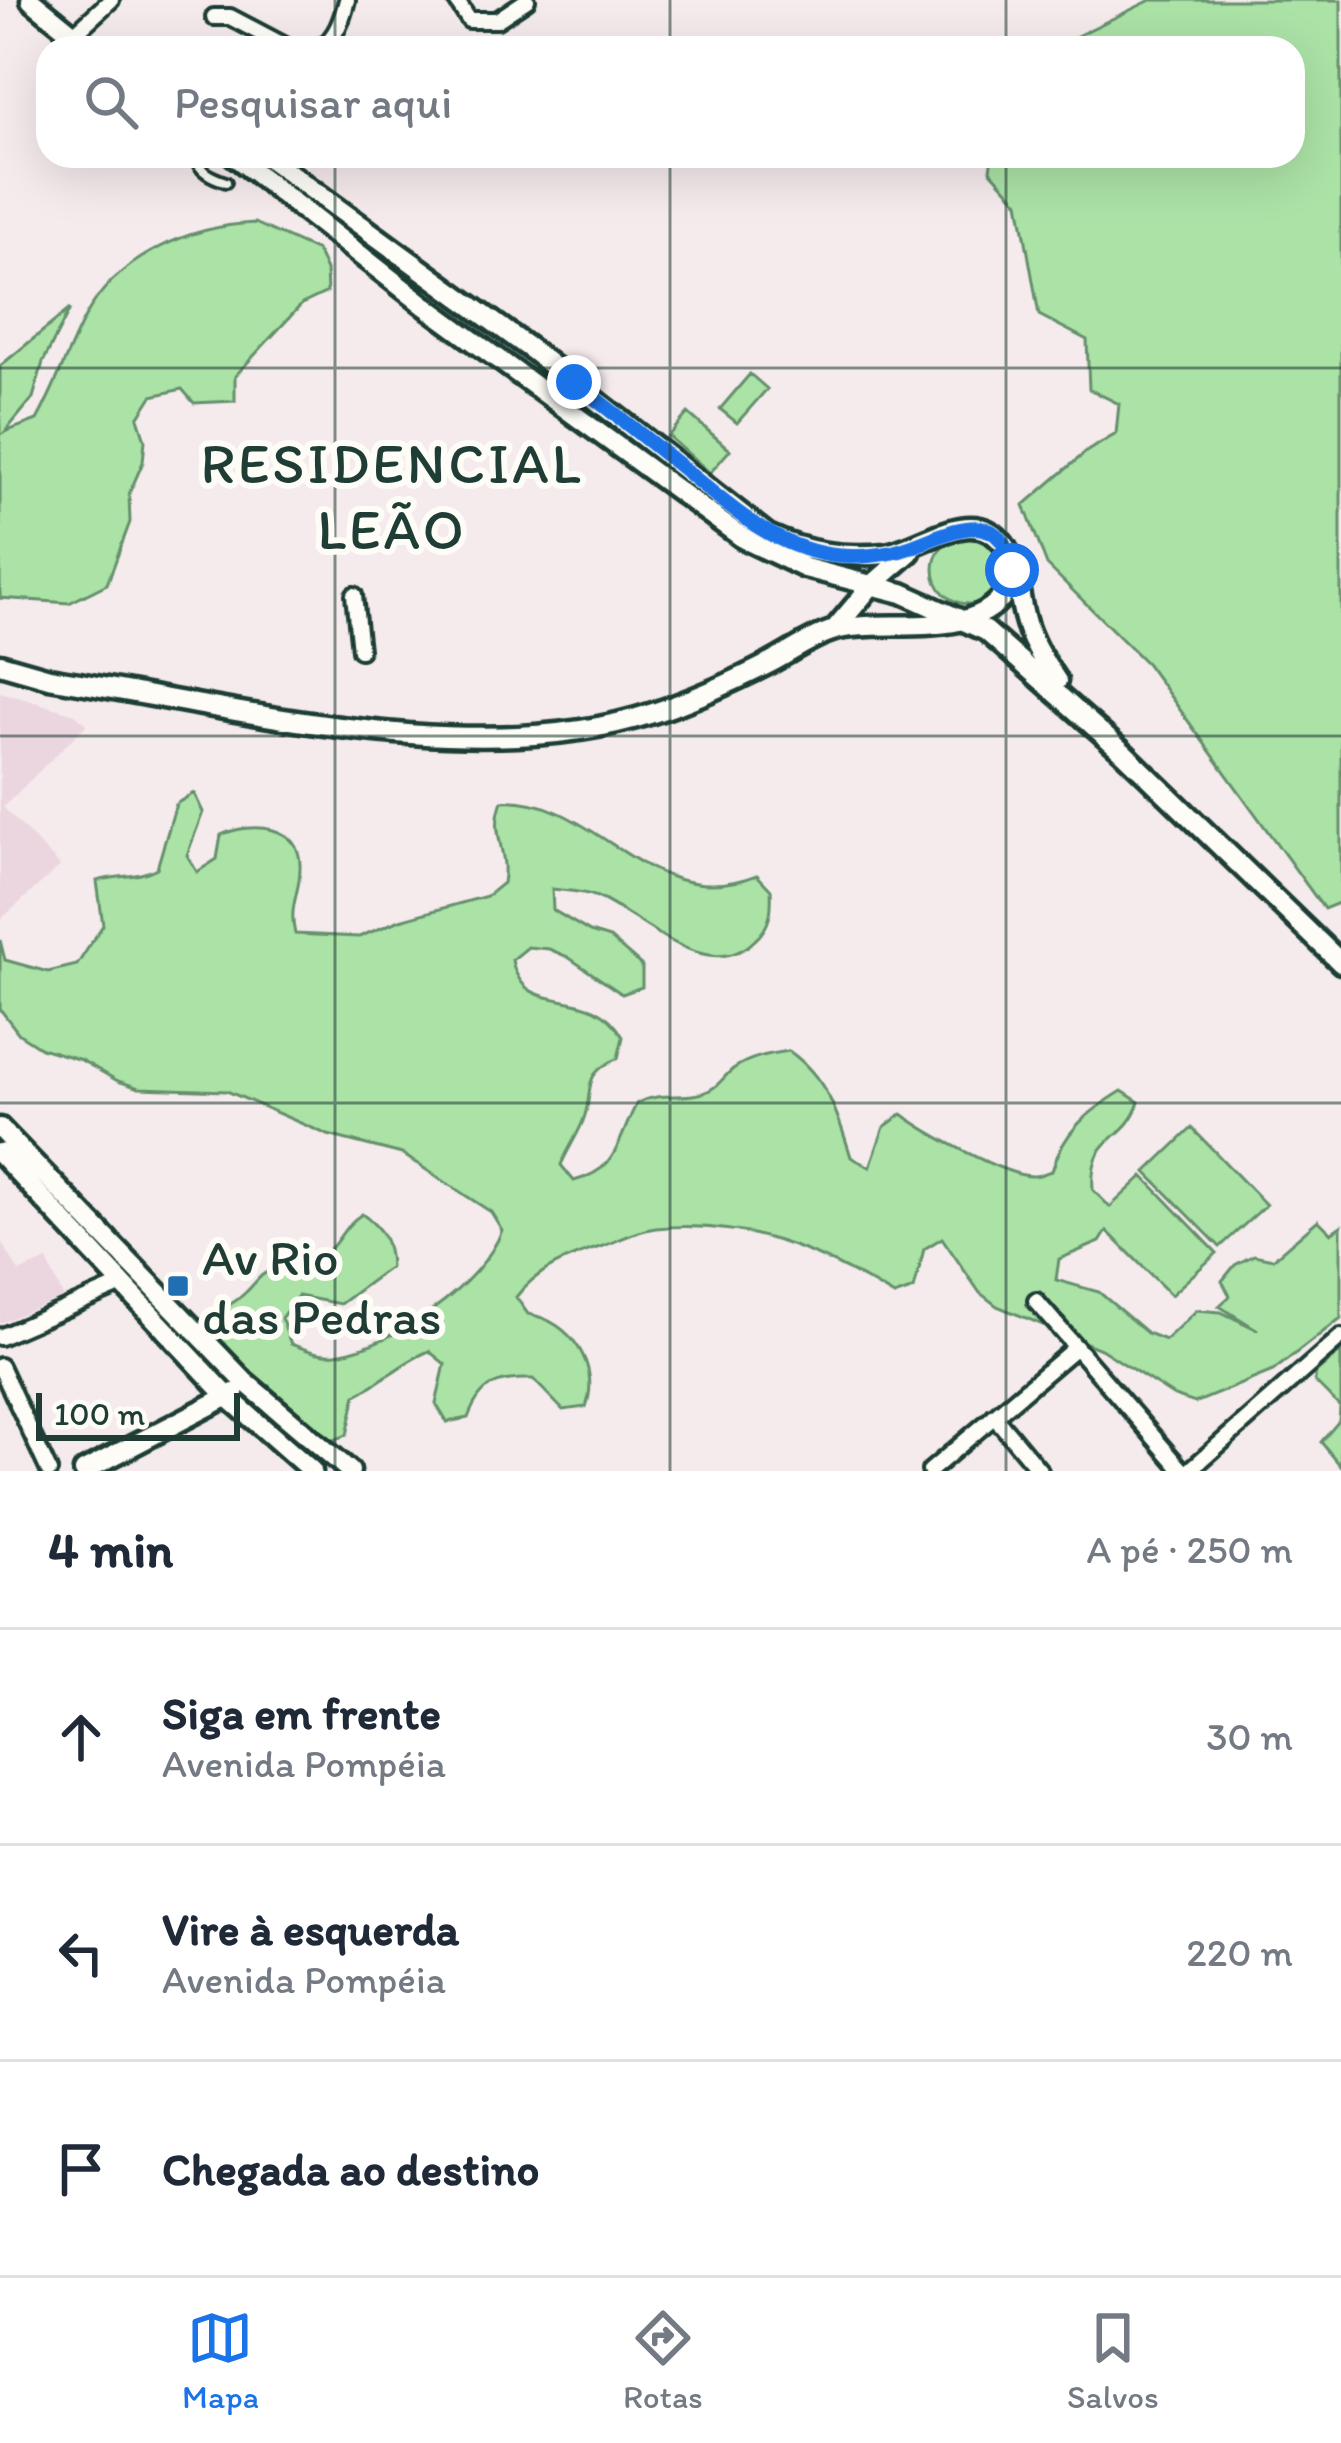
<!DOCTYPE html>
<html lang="pt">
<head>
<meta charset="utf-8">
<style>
	body { margin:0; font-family:Itim,sans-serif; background:#f6f6f7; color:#1f2937 }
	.scale { position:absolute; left:36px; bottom:30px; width:204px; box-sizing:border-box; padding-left:12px; border:6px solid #1f3d34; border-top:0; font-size:33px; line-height:42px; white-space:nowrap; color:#1f3d34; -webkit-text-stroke:9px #fdfcf7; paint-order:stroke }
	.stop { position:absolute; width:36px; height:36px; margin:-27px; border:9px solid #1a73e8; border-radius:50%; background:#fff }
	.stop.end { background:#1a73e8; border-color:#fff; box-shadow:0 3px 12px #0008 }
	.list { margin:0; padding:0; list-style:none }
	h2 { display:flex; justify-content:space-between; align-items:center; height:156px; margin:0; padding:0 48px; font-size:51px }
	h2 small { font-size:39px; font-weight:400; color:#747a83 }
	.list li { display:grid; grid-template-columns:78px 1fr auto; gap:36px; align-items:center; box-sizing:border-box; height:216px; padding:0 48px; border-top:3px solid #e0e1e3 }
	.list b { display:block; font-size:45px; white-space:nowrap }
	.list p { margin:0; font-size:39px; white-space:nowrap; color:#747a83 }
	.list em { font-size:39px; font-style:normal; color:#747a83 }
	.icon { flex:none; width:66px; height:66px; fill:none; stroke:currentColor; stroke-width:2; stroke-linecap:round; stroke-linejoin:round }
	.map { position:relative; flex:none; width:1341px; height:1471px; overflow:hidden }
	.search { position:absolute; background:#fff; box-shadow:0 12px 48px #0002; left:36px; right:36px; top:36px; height:132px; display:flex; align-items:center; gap:30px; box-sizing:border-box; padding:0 42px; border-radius:36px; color:#747a83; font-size:45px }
	.sheet { height:804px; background:#fff }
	nav { display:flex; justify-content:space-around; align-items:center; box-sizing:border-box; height:168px; border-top:3px solid #e0e1e3; background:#fff; font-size:33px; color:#747a83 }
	nav a { display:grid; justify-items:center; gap:6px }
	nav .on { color:#1a73e8 }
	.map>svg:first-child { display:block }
</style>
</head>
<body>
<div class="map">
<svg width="1341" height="1471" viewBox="0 0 1341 1471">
	<rect width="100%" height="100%" fill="#f5eaec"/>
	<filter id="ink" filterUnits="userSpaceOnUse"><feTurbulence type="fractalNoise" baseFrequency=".00833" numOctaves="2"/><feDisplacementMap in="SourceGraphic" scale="24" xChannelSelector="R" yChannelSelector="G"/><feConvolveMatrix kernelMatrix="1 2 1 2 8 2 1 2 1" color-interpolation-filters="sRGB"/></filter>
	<g filter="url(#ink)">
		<path fill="#ebd5df" d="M0,692L75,714L87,724L3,807L60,866L0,920Z
			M0,1239L19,1272L47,1260L63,1297L0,1323Z"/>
		<path fill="#abe2a6" stroke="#65906d" stroke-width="3" d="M1151,0H1341V902L1324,909L1147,664L1047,565L1024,505L1086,452L1116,434L1119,404L1089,389L1087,340L1039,315L1019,202L990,170L992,156H1293V48H1052Z
			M255,223L317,251L326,270L327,292L302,304L235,376V401L194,403L182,389L152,396L138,418L145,440L143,462L129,494L130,522L107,584L69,603L0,598V366L70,309L43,362L33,398L5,432L37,420C55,388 67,352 84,319C115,258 188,226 255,223Z
			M750,374L767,389L737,423L720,409Z
			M688,413L730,450L710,473L668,436Z
			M934 569a35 35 0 1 1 70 0a35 35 0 1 1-70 0Z
			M194,793L203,812L187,855L197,872L217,859L221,835C250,822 302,823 300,868C300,894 288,905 295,934L359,937L400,920L487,896L503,883C509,849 489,835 502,801C598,796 647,918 757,875L771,890C772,910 771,926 755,940C708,987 642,916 597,897C583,891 567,891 552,889L553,910L590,932L610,938L642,966V987L622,994L568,957L549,949L528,947L512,960C525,1023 590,978 623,1037L618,1058C578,1077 596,1088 583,1121C577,1136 568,1149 561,1165L574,1181C620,1169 616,1142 637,1103C662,1091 679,1100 703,1093C718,1088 722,1078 733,1069C750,1057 769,1054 789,1051C827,1078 838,1114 851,1157L870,1167L884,1127L902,1114C926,1132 1005,1177 1034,1176C1040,1176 1046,1172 1052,1171C1063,1131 1088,1112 1122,1091L1139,1102C1125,1145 1089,1132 1093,1190L1110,1207L1143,1176L1217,1253L1171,1295L1107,1231L1100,1242L1059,1259L1056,1280L1099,1292L1147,1333L1165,1340L1197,1310L1221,1312L1258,1330L1219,1306L1230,1296L1222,1281L1235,1265L1254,1255L1273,1259L1318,1220L1331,1233L1341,1226V1318L1273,1371L1195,1403L1174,1396L1101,1349L997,1306L980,1293L942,1238L924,1249L914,1289L894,1296C821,1251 745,1219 656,1228C637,1230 620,1240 603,1246C569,1257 537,1269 516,1297L528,1314C570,1321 601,1365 586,1407L563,1410L533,1379C498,1378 481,1383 468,1418L447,1422L436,1404L445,1364L429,1351C402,1362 382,1382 356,1395L347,1435L327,1443L275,1403L264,1385L215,1346L210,1325C225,1302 230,1308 245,1293C256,1283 260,1273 275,1268C290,1262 308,1266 322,1256C340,1244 340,1228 362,1214C383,1229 389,1241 390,1267L340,1304L298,1296L281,1318L291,1344C305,1349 320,1356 336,1354C393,1346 483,1284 502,1230L491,1212L402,1154L328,1135L227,1091L139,1088L118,1081L81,1060L41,1048L19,1034L0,1009V940L5,960L48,972L77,965L103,925L97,881C120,874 136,879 157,868L176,804Z
			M1192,1128L1266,1205L1220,1247L1146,1172Z
			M1341,1351V1466L1321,1442L1339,1421L1340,1407L1315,1382V1374Z"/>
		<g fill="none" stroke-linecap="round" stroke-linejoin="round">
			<g stroke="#1f3d34" stroke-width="16">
				<path id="lane" d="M194,156C200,172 211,177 226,182"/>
			</g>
			<g stroke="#1f3d34" stroke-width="22">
				<path id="street" d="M456,0L469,20H497L527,0
					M214,17H230L289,48
					M74,34L111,0
					M321,48C337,36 342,19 347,0
					M354,595L360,650
					M1036,1301L1183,1471
					M0,1337L120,1285
					M0,1366L49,1471
					M994,1416L1040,1471
					M930,1471L1076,1347
					M1189,1471L1341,1337"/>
			</g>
			<g stroke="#1f3d34" stroke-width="27">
				<path id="secondary" d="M31,0L90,48
					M234,156L424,305L744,539L805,568L902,593L986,631L1124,753L1341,963
					M266,156L532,350L768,535C807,553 843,558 885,554C922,549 973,502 1004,545C1017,564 1018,593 1024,616C1030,641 1043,660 1057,681
					M834,630L871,586L910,552
					M0,664L49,678C232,707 475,772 653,713C693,700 733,682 770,663C791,652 813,636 835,630C887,616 998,647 1012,573
					M0,1128L244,1381L350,1471
					M0,1153L229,1398L312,1471
					M84,1471L234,1393"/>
			</g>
			<use href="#lane" stroke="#fdfcf7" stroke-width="8"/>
			<use href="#street" stroke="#fdfcf7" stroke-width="14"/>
			<use href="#secondary" stroke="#fdfcf7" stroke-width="18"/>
		</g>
	</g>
	<g fill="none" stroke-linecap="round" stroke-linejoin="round" filter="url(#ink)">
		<path stroke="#1a73e8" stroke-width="15" d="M574,382C608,408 641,435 675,462C723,500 766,545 830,555C850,558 874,556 894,552C935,544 999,492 1012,570"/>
	</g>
	<path fill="none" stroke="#1f3d34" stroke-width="3" stroke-opacity="0.55" d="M335,0V48M670,0V48M1006,0V48M335,156V1471M670,156V1471M1006,156V1471M0,368H1341M0,736H1341M0,1103H1341"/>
	<rect fill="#1f6fb2" stroke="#fdfcf7" stroke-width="4.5" x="166" y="1274" width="24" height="24" rx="6"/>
	<g text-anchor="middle" stroke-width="12" stroke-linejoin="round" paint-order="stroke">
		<g font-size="51" fill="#1f3d34" stroke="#fdfcf7" text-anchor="start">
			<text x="202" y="1275">Av Rio<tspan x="202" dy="59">das Pedras</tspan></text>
		</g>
		<g font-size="57" letter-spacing="3" fill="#1f3d34" stroke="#fdfcf7">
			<text x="392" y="483">RESIDENCIAL<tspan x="392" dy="66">LEÃO</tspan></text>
		</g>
	</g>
</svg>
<div class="scale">100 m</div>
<div class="stop" style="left:1012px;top:570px"></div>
<div class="stop end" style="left:574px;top:382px"></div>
<div class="search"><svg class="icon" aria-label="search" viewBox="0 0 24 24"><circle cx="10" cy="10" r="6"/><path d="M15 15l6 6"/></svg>Pesquisar aqui</div>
</div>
<section class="sheet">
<h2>4 min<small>A pé · 250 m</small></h2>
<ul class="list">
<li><svg class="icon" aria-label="ahead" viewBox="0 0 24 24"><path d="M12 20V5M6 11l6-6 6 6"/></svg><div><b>Siga em frente</b><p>Avenida Pompéia</p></div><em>30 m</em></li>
<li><svg class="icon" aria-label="left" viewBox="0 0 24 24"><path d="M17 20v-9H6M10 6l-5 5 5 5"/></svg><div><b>Vire à esquerda</b><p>Avenida Pompéia</p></div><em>220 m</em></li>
<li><svg class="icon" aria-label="arrive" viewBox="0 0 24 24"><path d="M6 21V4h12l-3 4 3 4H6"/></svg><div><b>Chegada ao destino</b></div></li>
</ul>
</section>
<nav>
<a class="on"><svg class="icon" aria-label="map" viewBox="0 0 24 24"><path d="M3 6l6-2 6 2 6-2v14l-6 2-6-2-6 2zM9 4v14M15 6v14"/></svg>Mapa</a>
<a><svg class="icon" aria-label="directions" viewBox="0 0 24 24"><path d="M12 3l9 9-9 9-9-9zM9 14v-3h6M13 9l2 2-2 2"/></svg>Rotas</a>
<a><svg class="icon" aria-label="saved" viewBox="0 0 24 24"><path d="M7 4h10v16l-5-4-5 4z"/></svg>Salvos</a>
</nav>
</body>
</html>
